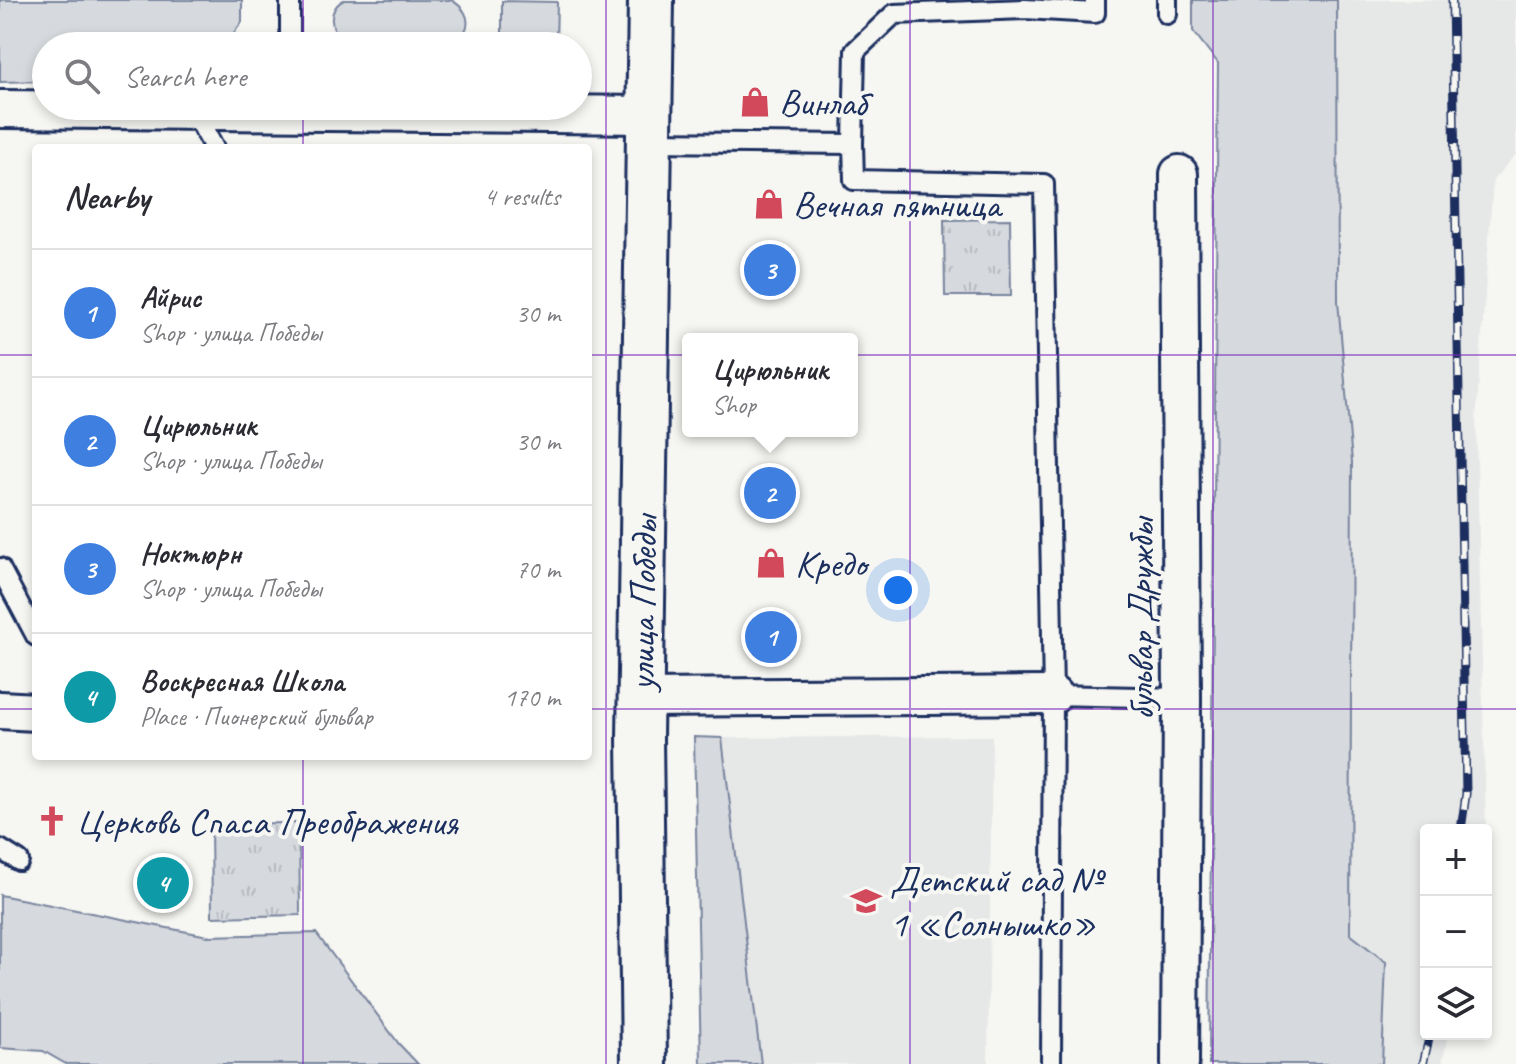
<!DOCTYPE html>
<html lang="en">
<head>
<meta charset="utf-8">
<style>
	body { margin:0; font-family:Caveat,sans-serif; background:#f2f2f3; color:#2b2b33 }
	.controls { position:absolute; right:24px; bottom:24px; display:grid; overflow:hidden; border-radius:8px; box-shadow:0 4px 12px #0003 }
	.controls button { width:72px; height:72px; display:grid; place-items:center; padding:0; border:0; border-bottom:2px solid #e1e1e2; background:#fff; color:#2b2b33; font:40px sans-serif }
	.you { position:absolute; left:898px; top:590px; width:28px; height:28px; margin:-20px; border:6px solid #fff; border-radius:50%; background:#1a73e8; box-shadow:0 0 0 12px #1a73e833 }
	.badge { display:grid; place-items:center; width:52px; height:52px; border-radius:50%; background:#d1495b; color:#fff; font-size:26px; font-weight:700 }
	.pin { position:absolute; translate:-50% -50%; border:4px solid #fff; box-shadow:0 2px 8px #0006 }
	.popup { position:absolute; left:682px; top:333px; width:176px; height:104px; box-sizing:border-box; display:grid; place-content:center; border-radius:8px; background:#fff; filter:drop-shadow(0 2px 6px #0005); font-size:26px; white-space:nowrap; color:#7c7c81 }
	.popup b { font-size:30px; color:#2b2b33 }
	.popup::after { content:''; position:absolute; left:50%; top:100%; margin-left:-16px; border:16px solid transparent; border-top-color:#fff }
	.list { margin:0; padding:0; list-style:none }
	h2 { display:flex; justify-content:space-between; align-items:center; height:104px; margin:0; padding:0 32px; font-size:34px }
	h2 small { font-size:26px; font-weight:400; color:#7c7c81 }
	.list li { display:grid; grid-template-columns:52px 1fr auto; gap:24px; align-items:center; box-sizing:border-box; height:128px; padding:0 32px; border-top:2px solid #e1e1e2 }
	.list b { display:block; font-size:30px; white-space:nowrap }
	.list p { margin:0; font-size:26px; white-space:nowrap; color:#7c7c81 }
	.list em { font-size:26px; font-style:normal; color:#7c7c81 }
	.icon { flex:none; width:44px; height:44px; fill:none; stroke:currentColor; stroke-width:2; stroke-linecap:round; stroke-linejoin:round }
	.map { position:relative; flex:none; width:1516px; height:1064px; overflow:hidden }
	.search { position:absolute; background:#fff; box-shadow:0 4px 12px #0003; left:32px; top:32px; width:560px; height:88px; display:flex; align-items:center; gap:20px; box-sizing:border-box; padding:0 28px; border-radius:44px; color:#7c7c81; font-size:30px }
	.panel { position:absolute; background:#fff; box-shadow:0 4px 12px #0003; left:32px; top:144px; width:560px; height:616px; border-radius:8px }
	.map>svg:first-child { display:block }
</style>
</head>
<body>
<div class="map">
<svg width="1516" height="1064" viewBox="0 0 1516 1064">
	<defs>
		<pattern id="park-tufts" width="24" height="20" patternUnits="userSpaceOnUse" patternTransform="scale(2)"><rect width="24" height="20" fill="#d6d9dd"/><path d="M3 7l-1-3M5 7V3M7 7l1-3M15 17l-1-3M17 17v-4M19 17l1-3" fill="none" stroke="#b7bbc0"/></pattern>
	</defs>
	<rect width="100%" height="100%" fill="#f6f6f2"/>
	<filter id="ink" filterUnits="userSpaceOnUse"><feTurbulence type="fractalNoise" baseFrequency=".0125" numOctaves="2"/><feDisplacementMap in="SourceGraphic" scale="16" xChannelSelector="R" yChannelSelector="G"/><feConvolveMatrix kernelMatrix="1 2 1 2 8 2 1 2 1" color-interpolation-filters="sRGB"/></filter>
	<g filter="url(#ink)">
		<path fill="#e6e7e7" d="M1337,0H1516V154L1493,180L1476,419L1486,830H1426V1034H1448L1442,1064H1382L1386,962L1350,934L1352,462L1338,301Z
			M992,736L988,1064H761L722,738Z"/>
		<path fill="#d6d9dd" stroke="#78849e" stroke-width="2" d="M0,0H242V22L224,46H46V81L0,82Z
			M344,0H451C479,15 469,44 438,43L432,38L412,37L406,43L391,42L385,37C379,36 370,35 365,37C363,37 362,40 360,41C347,46 333,34 332,21C331,12 336,4 344,0Z
			M1193,0H1337L1338,301L1352,462L1350,934L1386,962L1382,1064H1209L1218,63L1193,31Z
			M502,1L557,2L556,46H502Z
			M694,737L722,738L761,1064H701Z
			M0,895L208,936L316,933L399,1044L418,1064H66L43,1051L0,1048Z"/>
		<path fill="url(#park-tufts)" stroke="#78849e" stroke-width="2" d="M1010,219L1011,296H945L944,220Z
			M299,823L300,915L212,917L211,824Z"/>
		<g fill="none" stroke-linecap="round" stroke-linejoin="round">
			<g stroke="#1b2f5e" stroke-width="24">
				<path id="lane" d="M1167,0V14
					M290,46V0
					M194,111L214,148
					M649,142L853,144
					M0,568L36,636
					M1053,695L1182,698
					M0,849L19,861
					M1051,1064L1053,695L1044,184L854,180L853,144L855,51L894,14L1025,9L1095,13V0"/>
			</g>
			<g stroke="#1b2f5e" stroke-width="42">
				<path id="street" d="M0,109L649,115
					M1179,174L1182,698L1180,1064
					M641,698L1053,695
					M0,710L36,712"/>
			</g>
			<g stroke="#1b2f5e" stroke-width="50">
				<path id="secondary" d="M644,1064L640,738L651,0"/>
			</g>
			<use href="#lane" stroke="#f6f6f2" stroke-width="18"/>
			<use href="#street" stroke="#f6f6f2" stroke-width="36"/>
			<use href="#secondary" stroke="#f6f6f2" stroke-width="44"/>
			<g stroke="#1b2f5e" stroke-width="9">
				<path id="rail" d="M1452,0L1466,794L1461,830
					M1423,1064L1430,1034"/>
			</g>
			<use href="#rail" stroke="#f6f6f2" stroke-width="6" stroke-dasharray="18" stroke-linecap="butt"/>
		</g>
	</g>
	<path fill="none" stroke="#7b2cbf" stroke-width="2" stroke-opacity="0.55" d="M303,0V46M606,0V1064M910,0V1064M1213,0V1064M303,106V148M0,355H36M588,355H1516M0,709H36M588,709H1516M303,756V1064"/>
	<defs>
		<g id="shop-bare" transform="scale(2.4)"><path d="M-5-2.5h2.3a2.7 3.5 0 0 1 5.4 0H5L5.5 6h-11ZM-1.5-2.5h3a1.5 2.3 0 0 0-3 0Z" fill="#d1495b" stroke="#f6f6f2" stroke-width="2.5" paint-order="stroke"/></g>
		<g id="church-bare" transform="scale(2.4)"><path d="M-1.2-6h2.4v3.5h3.3v2.4h-3.3V6h-2.4V-.1h-3.3v-2.4h3.3Z" fill="#d1495b" stroke="#f6f6f2" stroke-width="2.5" paint-order="stroke"/></g>
		<g id="school-bare" transform="scale(2.4)"><path d="M0-5L7-2L0 1L-7-2ZM-4 1L0 2.5L4 1V4Q0 6-4 4Z" fill="#d1495b" stroke="#f6f6f2" stroke-width="2.5" paint-order="stroke"/></g>
	</defs>
	<g fill-rule="evenodd">
		<use href="#shop-bare" x="755" y="102"/>
		<use href="#shop-bare" x="769" y="204"/>
		<use href="#shop-bare" x="771" y="563"/>
		<use href="#church-bare" x="52" y="821"/>
		<use href="#school-bare" x="866" y="901"/>
	</g>
	<g text-anchor="middle" stroke-width="8" stroke-linejoin="round" paint-order="stroke">
		<g font-size="38" fill="#1b2f5e" stroke="#f6f6f2" text-anchor="start">
			<text x="779" y="115">Винлаб</text>
			<text x="793" y="217">Вечная пятница</text>
			<text x="795" y="576">Кредо</text>
			<text x="76" y="834">Церковь Спаса Преображения</text>
			<text x="890" y="892">Детский сад №<tspan x="890" dy="44">1 «Солнышко»</tspan></text>
		</g>
		<g font-size="38" fill="#1b2f5e" stroke="#f6f6f2">
			<text transform="translate(642 603) rotate(-89)" y="13">улица Победы</text>
			<text transform="translate(1140 619) rotate(-90)" y="13">бульвар Дружбы</text>
		</g>
	</g>
</svg>
<div class="controls">
<button>+</button>
<button>−</button>
<button><svg class="icon" aria-label="layers" viewBox="0 0 24 24"><path d="M12 4l9 5-9 5-9-5zM3 14l9 5 9-5"/></svg></button>
</div>
<div class="you"></div>
<div class="pin badge" style="left:771px;top:637px;background:#3f7fe0">1</div>
<div class="pin badge" style="left:770px;top:493px;background:#3f7fe0">2</div>
<div class="popup"><b>Цирюльник</b>Shop</div>
<div class="pin badge" style="left:770px;top:270px;background:#3f7fe0">3</div>
<div class="pin badge" style="left:163px;top:883px;background:#0f9aa8">4</div>
<div class="search"><svg class="icon" aria-label="search" viewBox="0 0 24 24"><circle cx="10" cy="10" r="6"/><path d="M15 15l6 6"/></svg>Search here</div>
<section class="panel">
<h2>Nearby<small>4 results</small></h2>
<ul class="list">
<li><span class="badge" style="background:#3f7fe0">1</span><div><b>Айрис</b><p>Shop · улица Победы</p></div><em>30 m</em></li>
<li><span class="badge" style="background:#3f7fe0">2</span><div><b>Цирюльник</b><p>Shop · улица Победы</p></div><em>30 m</em></li>
<li><span class="badge" style="background:#3f7fe0">3</span><div><b>Ноктюрн</b><p>Shop · улица Победы</p></div><em>70 m</em></li>
<li><span class="badge" style="background:#0f9aa8">4</span><div><b>Воскресная Школа</b><p>Place · Пионерский бульвар</p></div><em>170 m</em></li>
</ul>
</section>
</div>
</body>
</html>
